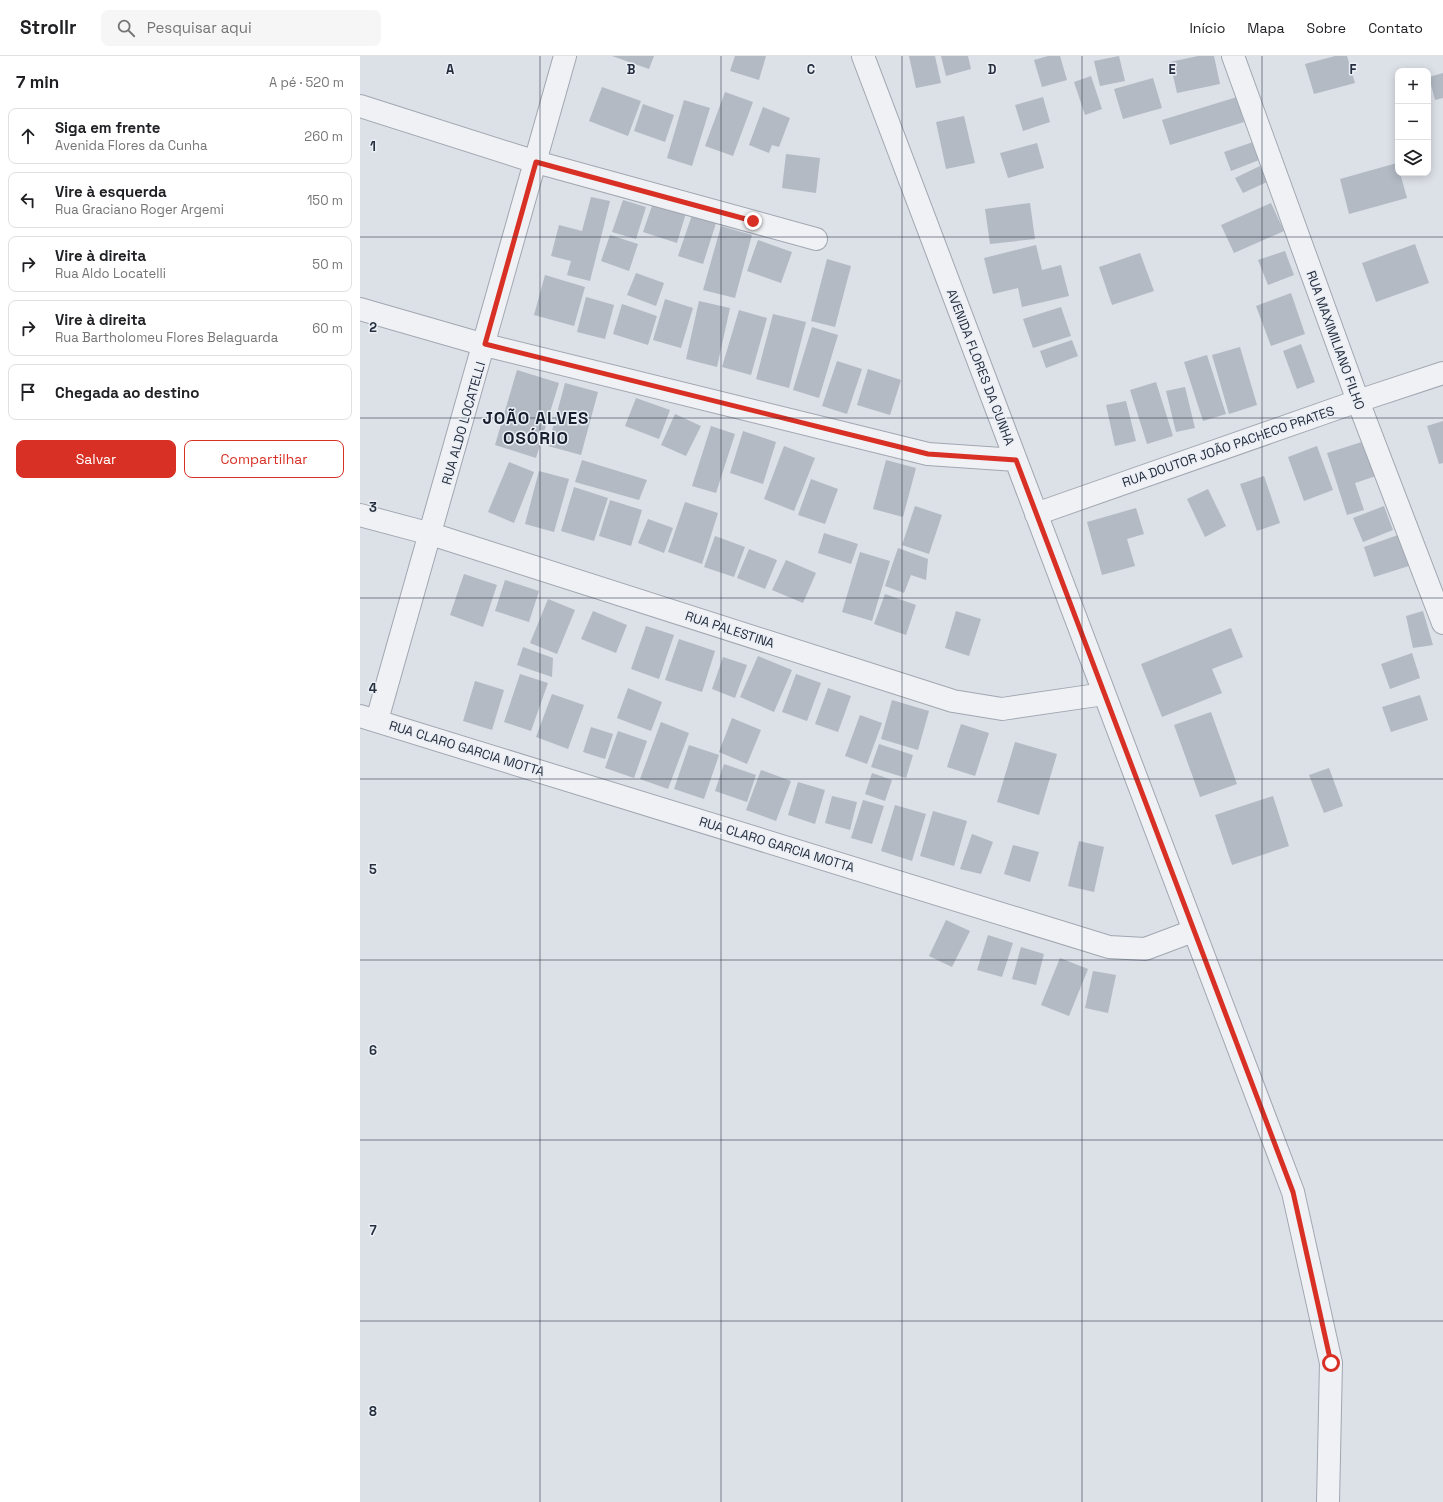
<!DOCTYPE html>
<html lang="pt">
<head>
<meta charset="utf-8">
<style>
	body { margin:0; font-family:"Space Grotesk",sans-serif; background:#f6f6f6; color:#202124 }
	.controls { position:absolute; right:12px; top:12px; display:grid; overflow:hidden; border-radius:8px; box-shadow:0 2px 10px #0003 }
	.controls button { width:36px; height:36px; display:grid; place-items:center; padding:0; border:0; border-bottom:1px solid #e0e0e0; background:#fff; color:#202124; font:20px sans-serif }
	.stop { position:absolute; width:12px; height:12px; margin:-9px; border:3px solid #d93025; border-radius:50%; background:#fff }
	.stop.end { background:#d93025; border-color:#fff; box-shadow:0 1px 4px #0008 }
	.list { margin:0; padding:0; list-style:none }
	h2 { display:flex; justify-content:space-between; align-items:center; height:52px; margin:0; padding:0 16px; font-size:17px }
	h2 small { font-size:13px; font-weight:400; color:#757577 }
	.list li { display:grid; grid-template-columns:26px 1fr auto; gap:12px; align-items:center; box-sizing:border-box; height:56px; margin:0 8px 8px; padding:0 8px; border:1px solid #e0e0e0; border-radius:8px }
	.list b { display:block; font-size:15px; white-space:nowrap }
	.list p { margin:0; font-size:13px; white-space:nowrap; color:#757577 }
	.list em { font-size:13px; font-style:normal; color:#757577 }
	.actions { display:flex; gap:8px; padding:12px 16px }
	.actions a { flex:1; padding:9px 0; border:1px solid #d93025; border-radius:8px; text-align:center; font-size:14px; color:#d93025 }
	.actions .main { background:#d93025; color:#fff }
	.icon { flex:none; width:22px; height:22px; fill:none; stroke:currentColor; stroke-width:2; stroke-linecap:round; stroke-linejoin:round }
	.map { position:relative; flex:none; width:1083px; height:1446px; overflow:hidden }
	header { display:flex; align-items:center; gap:24px; box-sizing:border-box; height:56px; padding:0 20px; background:#fff; border-bottom:1px solid #e0e0e0 }
	header strong { font-size:19px }
	nav { display:flex; gap:22px; margin-inline-start:auto; font-size:14px }
	.search { width:280px; height:36px; background:#f6f6f6; display:flex; align-items:center; gap:10px; box-sizing:border-box; padding:0 14px; border-radius:8px; color:#757577; font-size:15px }
	main { display:flex }
	aside { flex:1; background:#fff }
	.map>svg:first-child { display:block }
</style>
</head>
<body>
<header>
<strong>Strollr</strong>
<div class="search"><svg class="icon" aria-label="search" viewBox="0 0 24 24"><circle cx="10" cy="10" r="6"/><path d="M15 15l6 6"/></svg>Pesquisar aqui</div>
<nav><a>Início</a><a>Mapa</a><a>Sobre</a><a>Contato</a></nav>
</header>
<main>
<aside>
<h2>7 min<small>A pé · 520 m</small></h2>
<ul class="list">
<li><svg class="icon" aria-label="ahead" viewBox="0 0 24 24"><path d="M12 20V5M6 11l6-6 6 6"/></svg><div><b>Siga em frente</b><p>Avenida Flores da Cunha</p></div><em>260 m</em></li>
<li><svg class="icon" aria-label="left" viewBox="0 0 24 24"><path d="M17 20v-9H6M10 6l-5 5 5 5"/></svg><div><b>Vire à esquerda</b><p>Rua Graciano Roger Argemi</p></div><em>150 m</em></li>
<li><svg class="icon" aria-label="right" viewBox="0 0 24 24"><path d="M7 20v-9h11M14 6l5 5-5 5"/></svg><div><b>Vire à direita</b><p>Rua Aldo Locatelli</p></div><em>50 m</em></li>
<li><svg class="icon" aria-label="right" viewBox="0 0 24 24"><path d="M7 20v-9h11M14 6l5 5-5 5"/></svg><div><b>Vire à direita</b><p>Rua Bartholomeu Flores Belaguarda</p></div><em>60 m</em></li>
<li><svg class="icon" aria-label="arrive" viewBox="0 0 24 24"><path d="M6 21V4h12l-3 4 3 4H6"/></svg><div><b>Chegada ao destino</b></div></li>
</ul>
<div class="actions"><a class="main">Salvar</a><a>Compartilhar</a></div>
</aside>
<div class="map">
<svg width="1083" height="1446" viewBox="0 0 1083 1446">
	<rect width="100%" height="100%" fill="#dce0e7"/>
	<path fill="#b3bac4" d="M252,0H294L289,13Z
		M375,0H406L399,24L370,15Z
		M549,0H575L581,27L556,32Z
		M581,0H608L611,13L586,20Z
		M688,0H700L707,24L682,31L674,4Z
		M759,0L765,25L740,30L734,5Z
		M838,0H854L860,28L817,37L810,6Z
		M975,0H987L995,27L954,38L945,8Z
		M1083,17V42L1075,44L1069,21Z
		M731,20L742,53L725,59L714,26Z
		M793,22L802,52L763,63L754,33Z
		M242,31L281,45L268,80L229,65Z
		M365,36L393,46L373,100L345,90Z
		M683,41L690,66L663,75L655,49Z
		M877,41L884,66L810,89L802,64Z
		M324,44L350,52L332,110L307,102Z
		M283,48L314,59L305,86L274,75Z
		M403,51L430,62L419,91L412,89L409,97L389,89Z
		M604,60L615,107L586,113L576,66Z
		M893,86L899,104L871,115L864,96Z
		M677,87L684,112L648,122L640,97Z
		M426,98L460,102L456,137L422,132Z
		M1037,107L1038,117H1040L1047,142L989,158L980,123Z
		M900,110L907,126L883,137L875,122Z
		M231,141L250,145L230,225L207,219L211,205L191,200L199,169L222,175Z
		M263,144L286,151L276,183L252,176Z
		M293,147L326,157L317,187L283,176Z
		M670,147L675,183L630,188L625,153Z
		M911,147L924,175L874,197L861,169Z
		M332,159L356,167L343,208L318,200Z
		M361,170L392,179L375,242L343,234Z
		M250,179L278,188L269,215L241,205Z
		M398,184L432,196L421,227L387,215Z
		M1055,188L1069,227L1016,246L1002,207Z
		M676,189L682,214L701,209L709,240L662,251L658,232L633,238L624,202Z
		M925,195L934,219L908,229L898,204Z
		M780,197L794,235L752,249L739,211Z
		M467,203L491,210L475,271L451,265Z
		M276,217L304,227L296,250L267,239Z
		M185,219L225,231L214,270L174,259Z
		M931,237L945,278L911,290L896,250Z
		M226,241L254,249L245,283L217,276Z
		M305,243L333,252L321,292L293,284Z
		M339,245L370,252L357,311L326,303Z
		M262,248L297,260L288,289L253,278Z
		M701,251L711,280L673,292L663,263Z
		M379,254L407,262L391,319L362,311Z
		M413,258L446,266L429,332L396,323Z
		M452,271L478,279L459,342L433,334Z
		M712,284L718,300L686,312L680,295Z
		M941,288L955,326L937,333L923,295Z
		M880,291L897,349L869,358L852,299Z
		M847,299L866,358L843,365L824,306Z
		M477,305L502,313L487,358L462,350Z
		M508,313L541,324L530,359L497,349Z
		M157,314L199,327L176,402L135,389Z
		M796,326L813,380L787,388L770,334Z
		M205,327L238,336L221,399L188,390Z
		M825,331L835,372L816,376L806,335Z
		M276,342L310,354L299,383L265,370Z
		M766,345L776,385L755,390L746,349Z
		M315,358L341,370L326,400L301,389Z
		M1083,365V407L1079,408L1067,370Z
		M351,370L375,378L356,437L332,430Z
		M383,375L416,386L403,428L370,417Z
		M1005,385L1016,420L995,427L1004,454L987,459L967,397Z
		M424,390L455,402L434,455L404,443Z
		M957,390L973,434L944,445L928,401Z
		M222,404L287,424L279,444L215,426Z
		M526,404L556,412L543,461L513,453Z
		M149,406L174,416L154,467L128,456Z
		M179,415L209,423L194,476L165,468Z
		M904,420L920,467L897,475L880,428Z
		M451,423L478,433L465,468L438,459Z
		M214,431L248,442L234,485L201,475Z
		M848,433L866,470L845,481L827,443Z
		M250,444L282,454L271,490L239,480Z
		M325,446L358,457L342,508L308,496Z
		M555,450L582,459L569,498L542,489Z
		M1024,450L1033,474L1003,486L993,462Z
		M776,452L784,478L767,483L775,510L742,519L727,466Z
		M288,463L313,472L304,497L278,487Z
		M464,477L498,488L491,508L458,497Z
		M1038,479L1049,510L1014,521L1004,491Z
		M355,480L385,491L374,521L344,511Z
		M538,492L568,503L566,524L551,519L544,537L525,530Z
		M389,493L417,504L405,533L377,522Z
		M500,496L530,505L512,565L482,556Z
		M426,504L456,517L443,547L412,534Z
		M104,518L137,529L123,571L90,559Z
		M145,524L179,535L169,566L135,555Z
		M525,538L556,549L546,579L514,568Z
		M188,543L215,554L197,598L170,587Z
		M233,555L267,569L256,597L221,583Z
		M596,555L621,563L609,600L585,592Z
		M1063,555L1073,589L1053,592L1046,560Z
		M286,570L314,579L299,623L271,613Z
		M871,572L883,601L852,613L862,637L802,661L781,608Z
		M319,583L355,595L342,636L305,624Z
		M163,591L193,602L192,621L157,609Z
		M1052,597L1060,622L1030,633L1021,608Z
		M398,600L432,614L414,656L380,641Z
		M363,601L387,609L375,642L352,633Z
		M160,618L188,627L171,675L144,666Z
		M436,618L461,627L447,665L422,656Z
		M115,625L144,634L132,674L103,665Z
		M268,632L302,646L291,675L257,662Z
		M468,632L491,640L478,676L455,668Z
		M192,638L224,649L208,693L176,681Z
		M1060,639L1068,664L1031,676L1022,651Z
		M532,644L569,655L558,694L521,683Z
		M851,656L877,728L840,741L814,669Z
		M500,659L522,667L507,708L485,700Z
		M372,662L401,674L387,708L359,696Z
		M301,666L329,677L308,733L280,723Z
		M601,668L629,677L615,720L587,711Z
		M231,671L253,678L245,703L223,696Z
		M258,675L287,685L274,722L245,712Z
		M655,686L697,698L679,759L637,746Z
		M519,688L553,699L546,722L511,711Z
		M329,689L359,699L344,743L314,733Z
		M364,708L396,719L387,746L355,735Z
		M969,712L983,750L964,757L949,719Z
		M401,714L431,725L416,765L386,754Z
		M512,717L532,724L525,745L505,738Z
		M438,726L465,734L455,768L428,759Z
		M472,740L497,746L490,774L465,767Z
		M913,740L929,790L872,809L855,759Z
		M503,744L524,750L512,788L491,782Z
		M535,749L566,758L552,805L521,795Z
		M573,755L607,765L594,810L560,800Z
		M612,778L633,786L621,818L600,813Z
		M719,785L744,791L734,836L708,830Z
		M653,789L679,796L670,826L644,818Z
		M586,864L610,875L592,911L569,900Z
		M628,879L653,887L642,921L617,914Z
		M661,891L684,898L676,929L652,923Z
		M700,902L728,913L709,960L681,949Z
		M733,915L756,919L748,957L725,952Z"/>
	<g fill="none" stroke-linecap="round" stroke-linejoin="round">
		<g stroke="#a1a7b1" stroke-width="24">
			<path id="minor" d="M503,0L933,1136L971,1307L968,1446
				M873,0L998,345L1083,567
				M0,50L176,106L456,183
				M0,253L125,289L568,398L656,404
				M676,458L998,345L1083,317
				M0,459L71,478L593,645L642,653L744,638
				M0,660L749,891L785,893L833,875
				M17,664L205,0"/>
		</g>
		<use href="#minor" stroke="#eff1f5" stroke-width="22"/>
	</g>
	<g fill="none" stroke-linecap="round" stroke-linejoin="round">
		<path stroke="#d93025" stroke-width="5" d="M393,165L176,106L125,288L568,398L656,404L933,1136L971,1307"/>
	</g>
	<path fill="none" stroke="#252e3e" stroke-width="1" stroke-opacity="0.55" d="M180,0V1446M361,0V1446M542,0V1446M722,0V1446M902,0V1446M0,181H1083M0,362H1083M0,542H1083M0,723H1083M0,904H1083M0,1084H1083M0,1265H1083"/>
	<g text-anchor="middle" stroke-width="3" stroke-linejoin="round" paint-order="stroke">
		<g font-size="13" fill="#252e3e" stroke="#ebeff5">
			<text transform="translate(976 284) rotate(70)" y="5">RUA MAXIMILIANO FILHO</text>
			<text transform="translate(621 311) rotate(69)" y="5">AVENIDA FLORES DA CUNHA</text>
			<text transform="translate(103 367) rotate(-74)" y="5">RUA ALDO LOCATELLI</text>
			<text transform="translate(868 390) rotate(-19)" y="5">RUA DOUTOR JOÃO PACHECO PRATES</text>
			<text transform="translate(370 573) rotate(18)" y="5">RUA PALESTINA</text>
			<text transform="translate(107 692) rotate(17)" y="5">RUA CLARO GARCIA MOTTA</text>
			<text transform="translate(417 788) rotate(17)" y="5">RUA CLARO GARCIA MOTTA</text>
		</g>
		<g font-size="17" font-weight="bold" letter-spacing="1" fill="#181f2e" stroke="#ebeff5">
			<text x="176" y="368">JOÃO ALVES<tspan x="176" dy="20">OSÓRIO</tspan></text>
		</g>
	</g>
	<g font-size="13" text-anchor="middle" font-weight="bold" fill="#252e3e" stroke="#ebeff5" stroke-width="3" stroke-linejoin="round" paint-order="stroke">
		<text x="90" y="18">A</text>
		<text x="271" y="18">B</text>
		<text x="451" y="18">C</text>
		<text x="632" y="18">D</text>
		<text x="812" y="18">E</text>
		<text x="993" y="18">F</text>
		<text x="13" y="95">1</text>
		<text x="13" y="276">2</text>
		<text x="13" y="456">3</text>
		<text x="13" y="637">4</text>
		<text x="13" y="818">5</text>
		<text x="13" y="999">6</text>
		<text x="13" y="1179">7</text>
		<text x="13" y="1360">8</text>
	</g>
</svg>
<div class="controls">
<button>+</button>
<button>−</button>
<button><svg class="icon" aria-label="layers" viewBox="0 0 24 24"><path d="M12 4l9 5-9 5-9-5zM3 14l9 5 9-5"/></svg></button>
</div>
<div class="stop" style="left:971px;top:1307px"></div>
<div class="stop end" style="left:393px;top:165px"></div>
</div>
</main>
</body>
</html>
